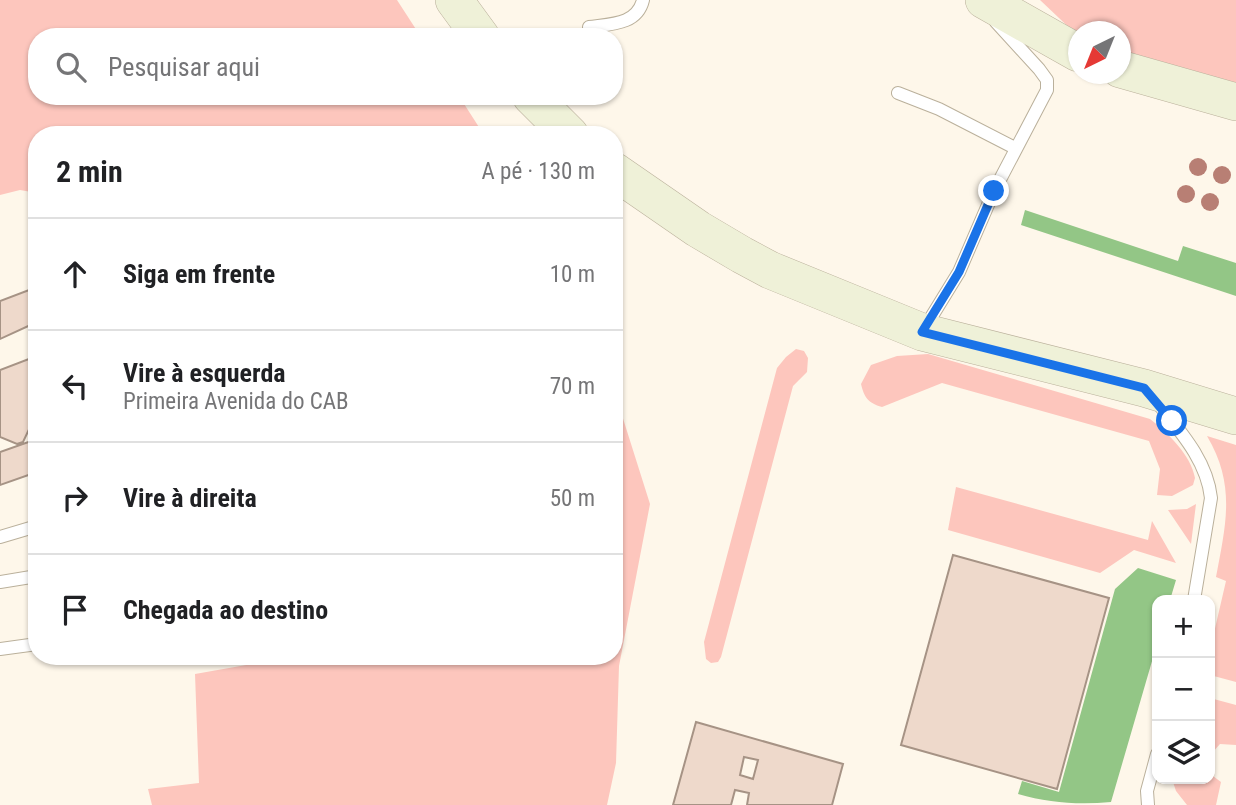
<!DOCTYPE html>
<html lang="pt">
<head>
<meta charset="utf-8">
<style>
	body { margin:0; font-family:"Roboto Condensed",sans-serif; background:#f6f6f6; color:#202124 }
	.controls { position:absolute; right:21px; bottom:21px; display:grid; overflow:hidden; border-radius:14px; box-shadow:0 2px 5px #0004 }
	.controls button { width:63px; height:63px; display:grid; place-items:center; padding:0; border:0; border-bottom:2px solid #e0e0e0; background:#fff; color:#202124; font:35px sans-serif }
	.compass { position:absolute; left:1068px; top:21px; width:63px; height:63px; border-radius:50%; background:#fff; box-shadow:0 2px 5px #0004; rotate:223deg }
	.stop { position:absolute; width:21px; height:21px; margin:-16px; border:5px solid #1a73e8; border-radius:50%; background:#fff }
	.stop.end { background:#1a73e8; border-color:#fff; box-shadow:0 2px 7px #0008 }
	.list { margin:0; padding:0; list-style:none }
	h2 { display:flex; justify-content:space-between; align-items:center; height:91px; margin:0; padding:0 28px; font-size:30px }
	h2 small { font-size:23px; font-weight:400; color:#757577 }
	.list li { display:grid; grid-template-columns:46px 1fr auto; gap:21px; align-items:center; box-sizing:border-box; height:112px; padding:0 28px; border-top:2px solid #e0e0e0 }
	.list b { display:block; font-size:26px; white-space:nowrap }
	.list p { margin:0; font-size:23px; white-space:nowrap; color:#757577 }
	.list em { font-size:23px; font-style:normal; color:#757577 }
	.icon { flex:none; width:38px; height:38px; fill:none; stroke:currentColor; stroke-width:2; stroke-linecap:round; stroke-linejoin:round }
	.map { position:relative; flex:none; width:1236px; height:805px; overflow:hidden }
	.search { position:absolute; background:#fff; box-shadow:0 2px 5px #0004; left:28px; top:28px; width:595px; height:77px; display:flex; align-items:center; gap:18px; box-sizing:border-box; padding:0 24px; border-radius:28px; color:#757577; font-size:26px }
	.panel { position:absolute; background:#fff; box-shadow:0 2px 5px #0004; left:28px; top:126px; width:595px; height:539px; border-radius:28px }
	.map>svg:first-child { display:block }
</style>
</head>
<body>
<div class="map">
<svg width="1236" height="805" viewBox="0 0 1236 805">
	<rect width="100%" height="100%" fill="#fef7ea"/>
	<path fill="#fdc6bd" d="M0,0H397L421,37H37V96H459L484,135H37V193L20,190L0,195Z
		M1040,0H1236V102L1121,60L1120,32H1078V36Z
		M796,349L804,351L808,358L807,372L793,386L721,657L718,662L711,663L706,659L704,642L777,368L786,357Z
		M928,354L1150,419C1168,433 1191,455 1195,478L1193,485L1172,496L1157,495L1160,469L1149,441L942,383L882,407C868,403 864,397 861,384L871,365L897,356Z
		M614,390L650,504L619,666L616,763L607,805H152L148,789L199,783L195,674L297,656H614Z
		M1207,436L1236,445V682L1210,675V650L1226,581L1216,577C1226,524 1236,485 1207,436Z
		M956,487L1148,540L1152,521L1176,563L1134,550L1100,573L948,530Z
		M1196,504L1191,544L1168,510L1187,509Z
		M1210,698L1236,705V745L1220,744L1212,753L1210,752Z
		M1210,767L1213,776L1221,782L1216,805H1187L1176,791L1172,779H1210Z"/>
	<path fill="#93c686" d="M1025,210L1178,261L1183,246L1236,263V296L1021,225Z
		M1138,568L1176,580L1170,600H1157V644L1111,802C1079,805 1049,803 1018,794L1022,781L1059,792L1115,589Z"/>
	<path fill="#eed9cb" stroke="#a69385" stroke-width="2" fill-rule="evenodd" d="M37,287V322L0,339V301Z
		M34,357L37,363V425L32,423L23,442L17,444L0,437V370Z
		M37,439V472L0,485V452Z
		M953,555L1109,598L1057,789L901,745Z
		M696,722L843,764L832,805H747L749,793L735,790L731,805H673ZM744,757L758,760L753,779L740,775Z"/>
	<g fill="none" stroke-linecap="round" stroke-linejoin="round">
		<g stroke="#bab09b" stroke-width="14">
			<path id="lane" d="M589,27C610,24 637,25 643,0
				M898,93L939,109L1015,148
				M924,329L959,272L994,191L1047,90V80L1039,69L996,22
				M1156,401C1179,430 1207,460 1211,498L1194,600
				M0,537L37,526
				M0,582L37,576
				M0,649L37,644
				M1148,805L1147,791L1157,754"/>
		</g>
		<g stroke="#bab09b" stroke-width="38">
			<path id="secondary" d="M454,0L481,37
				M984,0L1078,53
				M1120,69L1236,102
				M531,96L570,135
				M614,171L698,229L742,255L770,270L922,332L1144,388L1236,416"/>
		</g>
		<use href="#lane" stroke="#fff" stroke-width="12"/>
		<use href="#secondary" stroke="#eff1d8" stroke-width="37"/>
	</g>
	<g fill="#b87f74">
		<circle cx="1198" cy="167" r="9"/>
		<circle cx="1222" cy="175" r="9"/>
		<circle cx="1186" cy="194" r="9"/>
		<circle cx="1210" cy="202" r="9"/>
	</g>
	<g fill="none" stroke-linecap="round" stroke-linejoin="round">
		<path stroke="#1a73e8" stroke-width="9" d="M994,191L959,272L922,332L1144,388L1172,421"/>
	</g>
</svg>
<div class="controls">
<button>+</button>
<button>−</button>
<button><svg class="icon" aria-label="layers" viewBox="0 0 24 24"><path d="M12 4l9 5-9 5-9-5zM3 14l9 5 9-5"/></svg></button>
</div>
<svg class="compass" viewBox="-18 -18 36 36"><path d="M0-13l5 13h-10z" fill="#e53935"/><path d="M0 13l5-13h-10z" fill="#757577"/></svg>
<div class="stop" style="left:1172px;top:421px"></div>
<div class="stop end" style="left:994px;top:191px"></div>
<div class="search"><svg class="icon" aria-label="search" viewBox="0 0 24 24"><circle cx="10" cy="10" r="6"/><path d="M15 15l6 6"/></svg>Pesquisar aqui</div>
<section class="panel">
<h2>2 min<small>A pé · 130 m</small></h2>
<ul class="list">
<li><svg class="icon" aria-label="ahead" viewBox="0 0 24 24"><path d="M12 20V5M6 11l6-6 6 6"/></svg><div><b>Siga em frente</b></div><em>10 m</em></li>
<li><svg class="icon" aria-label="left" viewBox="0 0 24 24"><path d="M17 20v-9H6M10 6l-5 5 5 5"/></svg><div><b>Vire à esquerda</b><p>Primeira Avenida do CAB</p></div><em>70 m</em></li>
<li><svg class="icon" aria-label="right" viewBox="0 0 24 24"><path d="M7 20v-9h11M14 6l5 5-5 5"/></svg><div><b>Vire à direita</b></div><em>50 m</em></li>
<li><svg class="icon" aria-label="arrive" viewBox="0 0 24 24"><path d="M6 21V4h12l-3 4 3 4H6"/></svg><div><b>Chegada ao destino</b></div></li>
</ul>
</section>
</div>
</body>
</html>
